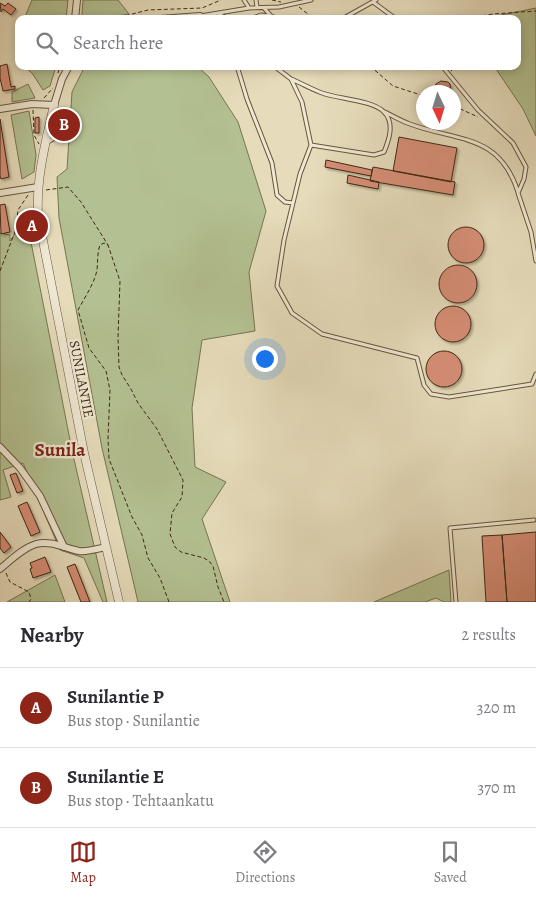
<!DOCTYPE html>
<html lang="en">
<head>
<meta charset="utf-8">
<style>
	body { margin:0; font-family:Alegreya,serif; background:#f7f7f7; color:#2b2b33 }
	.compass { position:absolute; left:416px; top:85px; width:45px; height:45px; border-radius:50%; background:#fff; box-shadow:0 2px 8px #0003; rotate:176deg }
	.you { position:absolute; left:264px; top:358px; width:18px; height:18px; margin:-12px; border:4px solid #fff; border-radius:50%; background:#1a73e8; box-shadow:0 0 0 8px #1a73e833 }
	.badge { display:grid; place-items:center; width:32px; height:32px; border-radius:50%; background:#8f2418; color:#fff; font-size:16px; font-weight:700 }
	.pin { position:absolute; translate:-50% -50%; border:2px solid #fff; box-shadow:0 1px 5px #0006 }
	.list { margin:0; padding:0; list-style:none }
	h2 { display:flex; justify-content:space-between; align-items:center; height:65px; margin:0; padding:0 20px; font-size:21px }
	h2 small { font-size:16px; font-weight:400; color:#7c7c81 }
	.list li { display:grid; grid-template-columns:32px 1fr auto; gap:15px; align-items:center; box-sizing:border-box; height:80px; padding:0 20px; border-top:1px solid #e1e1e2 }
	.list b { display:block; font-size:19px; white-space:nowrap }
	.list p { margin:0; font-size:16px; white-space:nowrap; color:#7c7c81 }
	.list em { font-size:16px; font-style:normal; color:#7c7c81 }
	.icon { flex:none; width:28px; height:28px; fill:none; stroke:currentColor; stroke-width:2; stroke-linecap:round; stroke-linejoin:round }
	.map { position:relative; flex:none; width:536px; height:602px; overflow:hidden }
	.search { position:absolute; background:#fff; box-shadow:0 2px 8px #0003; left:15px; right:15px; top:15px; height:55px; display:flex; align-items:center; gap:12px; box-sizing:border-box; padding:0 18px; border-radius:10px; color:#7c7c81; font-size:19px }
	.sheet { height:225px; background:#fff }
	nav { display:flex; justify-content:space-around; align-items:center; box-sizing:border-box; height:70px; border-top:1px solid #e1e1e2; background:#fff; font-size:14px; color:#7c7c81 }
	nav a { display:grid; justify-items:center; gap:2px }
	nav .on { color:#8f2418 }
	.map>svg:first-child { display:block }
</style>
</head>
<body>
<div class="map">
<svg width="536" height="602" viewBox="0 0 536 602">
	<defs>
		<filter id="shadow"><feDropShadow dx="2" dy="2" stdDeviation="1" flood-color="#0004"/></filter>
	</defs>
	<rect width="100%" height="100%" fill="#e6dcbb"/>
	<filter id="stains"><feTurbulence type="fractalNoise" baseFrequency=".004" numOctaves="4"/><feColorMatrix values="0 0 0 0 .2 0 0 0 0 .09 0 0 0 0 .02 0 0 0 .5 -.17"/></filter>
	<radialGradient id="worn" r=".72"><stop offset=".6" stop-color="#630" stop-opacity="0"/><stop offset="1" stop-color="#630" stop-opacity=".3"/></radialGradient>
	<path fill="#b3c091" stroke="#787452" d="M32,0H68L66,19H24Z
		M83,0H118L129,14L101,19H84L82,14Z
		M536,8V136L523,109L494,66H517V19H481Z
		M23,66H56L50,86L43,90L32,73Z
		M85,66H197L209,77L238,122L266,211L249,272L255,331L202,340L192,408L195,467L226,482L202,519L230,602H138L102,448L59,218L57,177L67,169L72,92Z
		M28,84L35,98L12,102V92Z
		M29,111L36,155L34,172L22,179L11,115Z
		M19,228L29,232L73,455L107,602H103L84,558L60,550L23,463L3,470L11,497L0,500V233L10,235V241Z
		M449,570L451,602H444L436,598L425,602H374Z
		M55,575L65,602H7Z"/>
	<path fill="#d78e77" stroke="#3e2913" filter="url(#shadow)" d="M0,3L5,6L8,3L16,9L11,15L3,9L1,12Z
		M7,64L11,87L15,86V89L3,91L0,78V66Z
		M441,81L448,82L450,84L451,92H434L436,84Z
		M39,117V133H35V118Z
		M0,119L9,177L1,179L0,176Z
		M399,137L457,148L451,182L393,171Z
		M326,160L372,170L371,176L325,167Z
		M373,167L455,182L453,195L370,181Z
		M348,175L379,182L378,189L347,183Z
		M5,204L10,232L1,234L0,207V205Z
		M448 245a18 18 0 1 1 36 0a18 18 0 1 1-36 0Z
		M439 284a19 19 0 1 1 38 0a19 19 0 1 1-38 0Z
		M435 324a18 18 0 1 1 36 0a18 18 0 1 1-36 0Z
		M426 369a18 18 0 1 1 36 0a18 18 0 1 1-36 0Z
		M16,473L23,491L17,493L10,475Z
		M27,502L40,532L31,536L18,506Z
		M0,532L11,547L4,553L0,548Z
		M536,532V602H507L502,535Z
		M502,535L507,602H486L482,536Z
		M45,557L51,572L33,578L30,569L32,568L30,563Z
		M75,564L90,602H81L67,567Z"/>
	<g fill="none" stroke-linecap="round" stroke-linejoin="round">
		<g stroke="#68563d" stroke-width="5">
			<path id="service" d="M256,0L257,7
				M373,2L396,19
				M249,8L279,7L311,0
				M264,8L271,16L279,19
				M219,14L228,19
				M200,16L249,8L244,0
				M250,19L261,15L271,16
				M342,19L376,0
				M237,66L247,99L272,163L277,195L285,202L293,203
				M274,66L291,79L302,102L311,145L300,174L293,203L284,240L277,286L292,313L322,334L417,358L424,385L431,394L449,397L532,384L536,374
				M442,66L478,110L513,143L526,167L524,179L518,193L531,232L536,261
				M291,79C301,83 311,89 322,93C338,99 373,100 384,112C395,123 389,140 384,152L374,155L311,145
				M385,112C393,116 401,121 410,124C458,142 499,133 518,192
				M46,143C51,140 56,138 60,134C68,123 67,112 54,109
				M456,602L450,528L534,520"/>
		</g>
		<g stroke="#68563d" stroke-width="8">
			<path id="minor" d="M75,19L77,0
				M160,19L200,16
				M0,109L32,104L54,105L62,79L69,66
				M0,193L38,187
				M0,447L20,468L40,496L64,547
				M0,569C11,560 23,548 36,544C50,540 65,548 79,551C87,552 97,549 106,547"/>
		</g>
		<g stroke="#68563d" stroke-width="9">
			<path id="tertiary" d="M54,105C46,141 36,177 38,215L84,453L119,602"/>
		</g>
		<path stroke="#3e2913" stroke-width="1" stroke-dasharray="4 2.5" stroke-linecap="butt" d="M272,0L281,2
			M299,7L314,19
			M113,19L148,10L202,8L221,0
			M463,19L493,14L536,11
			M370,66L393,86L424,96
			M451,71L456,66
			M58,73L60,66
			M44,98L53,88
			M454,106L478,117
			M33,110L34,135L39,144
			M46,190L68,187L81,202L108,245
			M32,220V226L35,235
			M0,271L16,229L18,210L28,195
			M6,573L10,582L29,592L31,599L29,602
			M169,602L160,578L148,558L142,535L132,517L109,459L108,439L110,390L106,371L89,348L78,310C85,297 94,284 97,270C98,261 97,253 100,245L104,243L108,245L120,281L118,337L119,367L122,375L131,389L138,403L157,429L183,480L182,497L172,513L170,534L175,547L181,552L204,558L209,561L213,566L218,587L224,602"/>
		<use href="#service" stroke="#efe8d3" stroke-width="3"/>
		<use href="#minor" stroke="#efe8d3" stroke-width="6"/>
		<use href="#tertiary" stroke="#efe8d3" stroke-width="8"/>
	</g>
	<g text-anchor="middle" stroke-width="4.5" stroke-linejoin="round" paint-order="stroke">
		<g font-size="14" fill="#3e2913" stroke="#efe8d3">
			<text transform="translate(82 379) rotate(79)" y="5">SUNILANTIE</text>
		</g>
		<g font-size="19" font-weight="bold" fill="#7a1f14" stroke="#efe8d3">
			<text x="60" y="456">Sunila</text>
		</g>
	</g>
	<rect width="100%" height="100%" filter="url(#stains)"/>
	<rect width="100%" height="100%" fill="url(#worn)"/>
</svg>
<svg class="compass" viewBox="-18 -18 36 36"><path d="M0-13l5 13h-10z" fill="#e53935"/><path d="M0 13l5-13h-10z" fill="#7c7c81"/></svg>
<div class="you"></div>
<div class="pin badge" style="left:32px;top:226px">A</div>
<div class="pin badge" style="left:64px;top:125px">B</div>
<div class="search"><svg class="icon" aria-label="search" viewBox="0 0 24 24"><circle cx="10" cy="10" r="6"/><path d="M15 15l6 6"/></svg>Search here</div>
</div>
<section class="sheet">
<h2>Nearby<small>2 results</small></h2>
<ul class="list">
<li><span class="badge">A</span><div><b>Sunilantie P</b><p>Bus stop · Sunilantie</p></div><em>320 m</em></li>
<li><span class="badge">B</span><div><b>Sunilantie E</b><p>Bus stop · Tehtaankatu</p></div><em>370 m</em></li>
</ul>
</section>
<nav>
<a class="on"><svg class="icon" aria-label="map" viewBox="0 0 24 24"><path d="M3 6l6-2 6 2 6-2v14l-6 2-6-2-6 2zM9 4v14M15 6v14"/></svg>Map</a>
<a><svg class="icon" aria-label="directions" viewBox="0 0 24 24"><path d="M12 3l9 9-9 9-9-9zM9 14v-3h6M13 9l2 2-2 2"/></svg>Directions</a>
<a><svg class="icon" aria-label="saved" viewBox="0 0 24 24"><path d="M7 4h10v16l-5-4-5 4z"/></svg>Saved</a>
</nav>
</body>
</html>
